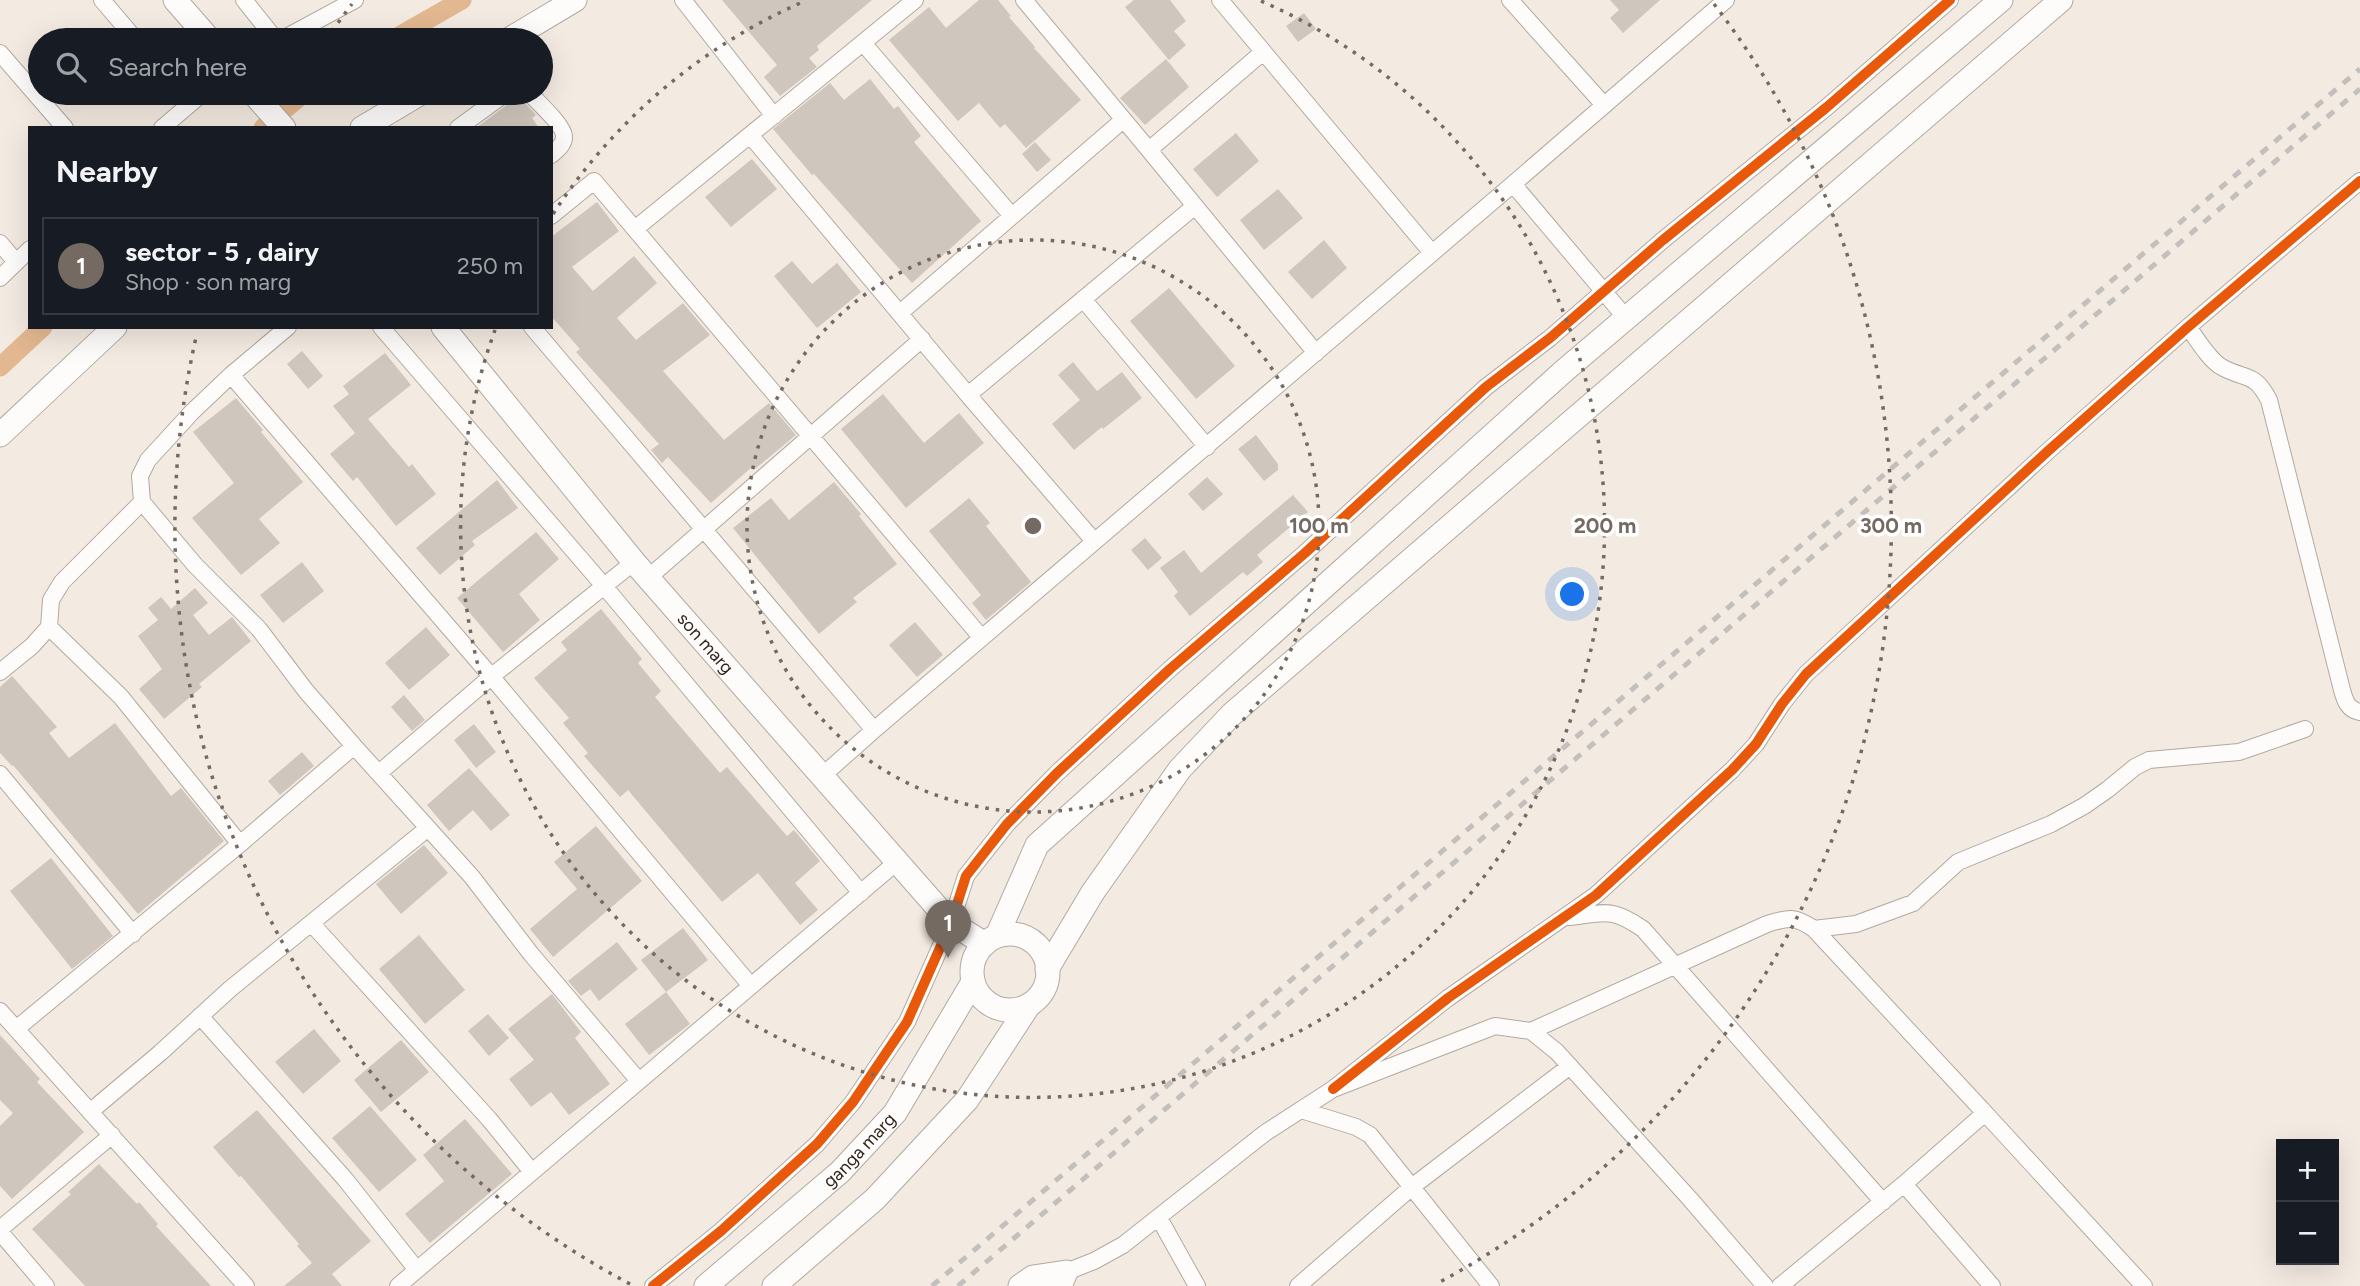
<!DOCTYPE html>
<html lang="en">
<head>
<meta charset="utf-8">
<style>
	body { margin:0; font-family:Figtree,sans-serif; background:#20242c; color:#f1f3f6 }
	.controls { position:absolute; right:21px; bottom:21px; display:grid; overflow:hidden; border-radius:0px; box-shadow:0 7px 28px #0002 }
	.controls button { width:63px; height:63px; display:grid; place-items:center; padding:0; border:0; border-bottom:2px solid #363941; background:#171b24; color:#f1f3f6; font:35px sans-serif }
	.you { position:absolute; left:1573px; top:595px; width:24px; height:24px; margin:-18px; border:5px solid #fff; border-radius:50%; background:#1a73e8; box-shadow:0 0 0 10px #1a73e833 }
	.badge { display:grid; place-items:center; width:46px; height:46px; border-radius:50%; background:#746a61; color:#fff; font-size:23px; font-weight:700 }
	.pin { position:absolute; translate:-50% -58px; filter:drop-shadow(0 2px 4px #0008) }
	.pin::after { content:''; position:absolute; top:37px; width:24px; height:21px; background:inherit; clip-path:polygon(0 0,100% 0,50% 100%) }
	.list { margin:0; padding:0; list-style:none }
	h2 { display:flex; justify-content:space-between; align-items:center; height:91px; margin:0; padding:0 28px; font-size:30px }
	h2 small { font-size:23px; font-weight:400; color:#9ea1a6 }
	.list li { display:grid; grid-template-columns:46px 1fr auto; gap:21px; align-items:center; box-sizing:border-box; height:98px; margin:0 14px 14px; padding:0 14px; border:2px solid #363941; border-radius:0px }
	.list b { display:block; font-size:26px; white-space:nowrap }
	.list p { margin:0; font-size:23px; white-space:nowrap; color:#9ea1a6 }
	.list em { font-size:23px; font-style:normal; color:#9ea1a6 }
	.icon { flex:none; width:38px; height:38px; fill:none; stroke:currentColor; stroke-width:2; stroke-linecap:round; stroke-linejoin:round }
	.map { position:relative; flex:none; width:2360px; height:1286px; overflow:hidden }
	.search { position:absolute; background:#171b24; box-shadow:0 7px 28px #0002; left:28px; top:28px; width:525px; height:77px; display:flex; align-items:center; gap:18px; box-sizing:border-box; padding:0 24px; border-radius:38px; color:#9ea1a6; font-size:26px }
	.panel { position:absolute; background:#171b24; box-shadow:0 7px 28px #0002; left:28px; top:126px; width:525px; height:203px; border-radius:0px }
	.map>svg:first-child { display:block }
</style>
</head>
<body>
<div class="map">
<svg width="2360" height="1286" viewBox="0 0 2360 1286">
	<rect width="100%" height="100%" fill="#f3eae1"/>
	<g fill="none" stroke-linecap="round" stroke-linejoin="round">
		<path stroke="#e3b890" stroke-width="19" d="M392,40L462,0
			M263,128L304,93
			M0,367L43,327"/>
	</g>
	<path fill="#cfc6bd" d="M722,0H872L817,46L819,50L809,58L817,67L780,96L764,77L777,65Z
		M979,0H998L1011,16L1009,17L1035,47L1034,48L1081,100L1026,148L1005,124L1000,128L979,103L958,121L889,40L929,7L946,28Z
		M1134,0H1170L1186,21L1174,31L1186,45L1169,60L1125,7Z
		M1610,0H1660L1623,33L1610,18L1619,10Z
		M1304,13L1316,29L1298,42L1286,26Z
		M1166,59L1189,87L1145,125L1120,98Z
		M870,79L894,109L898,106L921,136L914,142L981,221L912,283L814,174L812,175L773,129L830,83L844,100Z
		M519,94L522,100L536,115L532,118L539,128H476L512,101Z
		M1236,133L1259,161L1217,197L1193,169Z
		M1035,142L1051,160L1037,172L1022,154Z
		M752,159L777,189L731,227L705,197Z
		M1278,189L1303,218L1264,250L1240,220Z
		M597,202L619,231L572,267L593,291L634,256L657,283L617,318L636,340L683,303L710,335L663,371L724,440L769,403L796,435L755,469L753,466L711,503L668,457L662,463L651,450L659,444L576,352L580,349L551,316V237Z
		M1324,240L1347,268L1312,299L1288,272Z
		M792,261L812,284L837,263L861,292L817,328L774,276Z
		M1169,288L1235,366L1196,399L1130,321Z
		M302,351L323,376L308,389L287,364Z
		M385,353L411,385L368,419L409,467L412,464L436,494L396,526L357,477L353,481L330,454L355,433L333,406L349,394L343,386Z
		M1073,362L1097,391L1122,372L1142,398L1103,429L1102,427L1074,450L1052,424L1080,400L1058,375Z
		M883,394L924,443L959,413L984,443L906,508L841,429Z
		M236,398L263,430L261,432L303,482L259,519L280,543L241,575L192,518L234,483L193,432Z
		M1256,435L1278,464V470L1264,481L1238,449Z
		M1207,477L1223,494L1203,511L1188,494Z
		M497,480L518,508L472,541L475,545L440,575L416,548Z
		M834,482L861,514L859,516L897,564L853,598L857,602L819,634L733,528L771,498L789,520Z
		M1293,495L1308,512L1257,555L1263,562L1247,576L1243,572L1190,616L1174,596L1178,592L1160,568L1184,550L1201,573Z
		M969,498L990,523L986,526L1031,582L986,620L972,603L981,595L929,531Z
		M536,532L559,559L519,594L540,620L503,652L457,598Z
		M1145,538L1162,558L1148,570L1131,550Z
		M302,562L324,591L283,623L260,595Z
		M195,588L208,603L193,615L209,635L232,617L251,641L199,684L202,687L164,719L139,689L162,669L138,636L158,620L148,608L161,597L171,609Z
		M601,609L642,659L638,663L661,691L655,697L720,773L727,767L787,836L794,830L820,861L795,883L818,910L800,925L758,873L722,902L628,790L620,797L584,756L588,753L563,723L569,718L534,678L567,650L561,642Z
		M915,622L943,655L917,677L889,645Z
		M426,627L450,655L409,690L385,663Z
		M12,676L57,727L49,733L69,758L115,723L171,796L181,788L224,841L138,914L13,765L12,766L0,753V687Z
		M404,695L425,720L412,731L391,707Z
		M474,724L496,752L476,768L454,740Z
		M302,752L314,766L280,795L268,781Z
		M469,768L510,815L491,831L473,810L449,831L427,805Z
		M596,826L642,881L553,957L530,929L577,889L554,862Z
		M424,845L448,873L401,914L376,884Z
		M51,858L113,936L72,969L10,891Z
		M683,928L708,960L666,992L641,960Z
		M419,935L465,990L425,1024L379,969Z
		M617,942L638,969L599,1001L590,989L581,996L568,981Z
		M666,992L690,1024L649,1055L625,1024Z
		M552,994L581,1032L575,1038L610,1084L569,1115L551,1092L531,1107L509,1079L534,1060L508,1029Z
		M488,1014L509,1038L489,1056L468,1031Z
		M314,1029L341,1061L303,1094L275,1062Z
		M0,1035L40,1079L37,1082L84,1132L12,1199L0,1186V1126L13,1113L0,1100Z
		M401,1040L429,1072L381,1112L354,1080Z
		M370,1106L417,1160L379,1192L332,1138Z
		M257,1110L371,1241L332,1274L342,1286H284L312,1263L297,1246L299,1244L241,1176L239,1177L213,1147Z
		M465,1119L512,1174L430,1243L405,1214L444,1181L423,1155Z
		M99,1164L137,1204L139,1202L158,1224L156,1226L211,1286H85L32,1229L71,1194L68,1192Z"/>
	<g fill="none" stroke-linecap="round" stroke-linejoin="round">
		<g stroke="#b2a9a1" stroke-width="18">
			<path id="street" d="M102,0L136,40
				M244,0L276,40
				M683,0L774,116
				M1024,0L1149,150L1263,52
				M1220,0L1432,253
				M1510,0L1604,105
				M281,40L355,0
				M863,43L1012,216
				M0,53L65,128
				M529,93C537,101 565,127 564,137C564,145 557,150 551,155
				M162,128L203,93
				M458,128L506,93
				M750,135L968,395L1195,206
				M1149,150L1316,353
				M551,216L594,181L981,637
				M635,229L915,0
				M0,243L16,262
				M0,278L30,249
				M1083,299L1207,447
				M900,313L1123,120
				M1626,318L1513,184L1726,0
				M381,327L604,586L861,893
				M532,327L874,730L1513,184
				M2188,327C2197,339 2208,358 2220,366C2245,381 2253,370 2269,400L2342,690C2345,701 2348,710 2360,712
				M231,375L490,675L751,986
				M968,395L1094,541
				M142,502L195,565L259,629L306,691L354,746
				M648,578L922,339
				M49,627L121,697L240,844
				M0,672L32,646L49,627L51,600L62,582L142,502L140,476L148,460L192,412L231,375L288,327
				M379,773L492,676L634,562
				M0,774L133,934
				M822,776L874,730
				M428,828L472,877L531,954L639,1081
				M1569,917C1605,913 1611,907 1643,929L1883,1202
				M312,924L489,1119L532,1172
				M1814,929L1856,924L1913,903L1958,862L2051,824L2084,806L2107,790L2135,767L2149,760L2239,752L2305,729
				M0,1011L246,1286
				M200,1016L345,1179L417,1270
				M16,1029L240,844L354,746L428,828L230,989L160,1053L91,1111
				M1531,1031L1767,924C1789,917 1795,916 1814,929L1985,1113
				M1333,1089L1448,998L1596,895L1732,770L1756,744L1782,704L1806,674L2048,451L2188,327L2360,181
				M1301,1110L1356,1127L1370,1135L1491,1286
				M1904,1184L1992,1286
				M1159,1218L1197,1286
				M0,1229L112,1135
				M0,1232L46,1286
				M1066,1272L1094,1261L1123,1245L1265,1133L1333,1089L1495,1026L1531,1031L1557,1052L1690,1199L1765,1286
				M398,1286L898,861
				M653,1286L721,1231L817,1144L853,1102L907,1022L951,923L966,876L1007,824L1057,773L1170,669L1305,553L1486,387L1550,338L1663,240L1827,107L1950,0
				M1298,1286L1413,1186L1570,1066
				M1780,1286L1904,1184L1985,1113L2144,1286"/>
		</g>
		<g stroke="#b2a9a1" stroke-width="25">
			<g id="secondary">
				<path d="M175,0L210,40"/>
				<path d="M508,40L575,0"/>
				<path d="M253,93L284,128"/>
				<path d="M362,128L421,93"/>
				<path id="s1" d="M443,327L634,562L951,923L985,944"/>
				<path d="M0,435L115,327"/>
				<circle cx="1010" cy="972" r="38"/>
				<path d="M997,936L1037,845L1565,370L2001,0"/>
				<path d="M1047,969L1093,892L1180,769L1232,714L2061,0"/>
				<path id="s2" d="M706,1286L840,1172L895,1113L973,982"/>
				<path d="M774,1286L875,1199L967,1100L1029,1005"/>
				<path d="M1020,1286L1033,1277L1066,1272L1060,1286"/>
			</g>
		</g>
		<use href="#street" stroke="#fdfcfa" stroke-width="16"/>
		<use href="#secondary" stroke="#fdfcfa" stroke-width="23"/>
		<path stroke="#c2bfbc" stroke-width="5" stroke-dasharray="9 9" stroke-linecap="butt" d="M932,1286L2360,69
			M958,1286L2360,89"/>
		<g stroke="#fff" stroke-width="15">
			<path id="cycleway" d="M1333,1089L1448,998L1596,895L1732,770L1756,744L1782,704L1806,674L2048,451L2188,327L2360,181
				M653,1286L721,1231L817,1144L853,1102L907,1022L951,923L966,876L1007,824L1057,773L1170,669L1305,553L1486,387L1550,338L1663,240L1827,107L1950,0"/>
		</g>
		<use href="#cycleway" stroke="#e8590c" stroke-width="10"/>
	</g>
	<g fill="none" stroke="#746a61" stroke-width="3.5" stroke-dasharray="3.5 7">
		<circle cx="1033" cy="526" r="286"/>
		<path d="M553 214A572 572 0 0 1 805 1M1261 1A572 572 0 1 1 495 330"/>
		<path d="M630 1284A858 858 0 0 1 197 333M326 40A858 858 0 0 1 352 4M1714 4A858 858 0 0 1 1436 1284"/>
	</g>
	<g text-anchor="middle" stroke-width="7" stroke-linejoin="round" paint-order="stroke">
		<g font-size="18" fill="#30251c" stroke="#fff">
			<text dy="6" stroke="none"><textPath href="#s1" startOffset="411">son marg</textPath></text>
			<text dy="6" stroke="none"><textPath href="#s2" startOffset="205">ganga marg</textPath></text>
		</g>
	</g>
	<circle cx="1033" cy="526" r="10" fill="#746a61" stroke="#fff" stroke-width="3.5"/>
	<g font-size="21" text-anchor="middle" font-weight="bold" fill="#746a61" stroke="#fff" stroke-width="7" stroke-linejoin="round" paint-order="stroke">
		<text x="1319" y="533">100 m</text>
		<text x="1605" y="533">200 m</text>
		<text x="1891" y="533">300 m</text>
	</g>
</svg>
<div class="controls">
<button>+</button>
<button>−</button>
</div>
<div class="you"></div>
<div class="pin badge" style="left:948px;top:958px">1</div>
<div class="search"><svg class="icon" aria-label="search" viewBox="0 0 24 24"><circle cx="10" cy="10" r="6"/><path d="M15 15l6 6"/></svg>Search here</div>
<section class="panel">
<h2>Nearby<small></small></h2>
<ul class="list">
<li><span class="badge">1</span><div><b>sector - 5 , dairy</b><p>Shop · son marg</p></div><em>250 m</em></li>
</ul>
</section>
</div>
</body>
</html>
